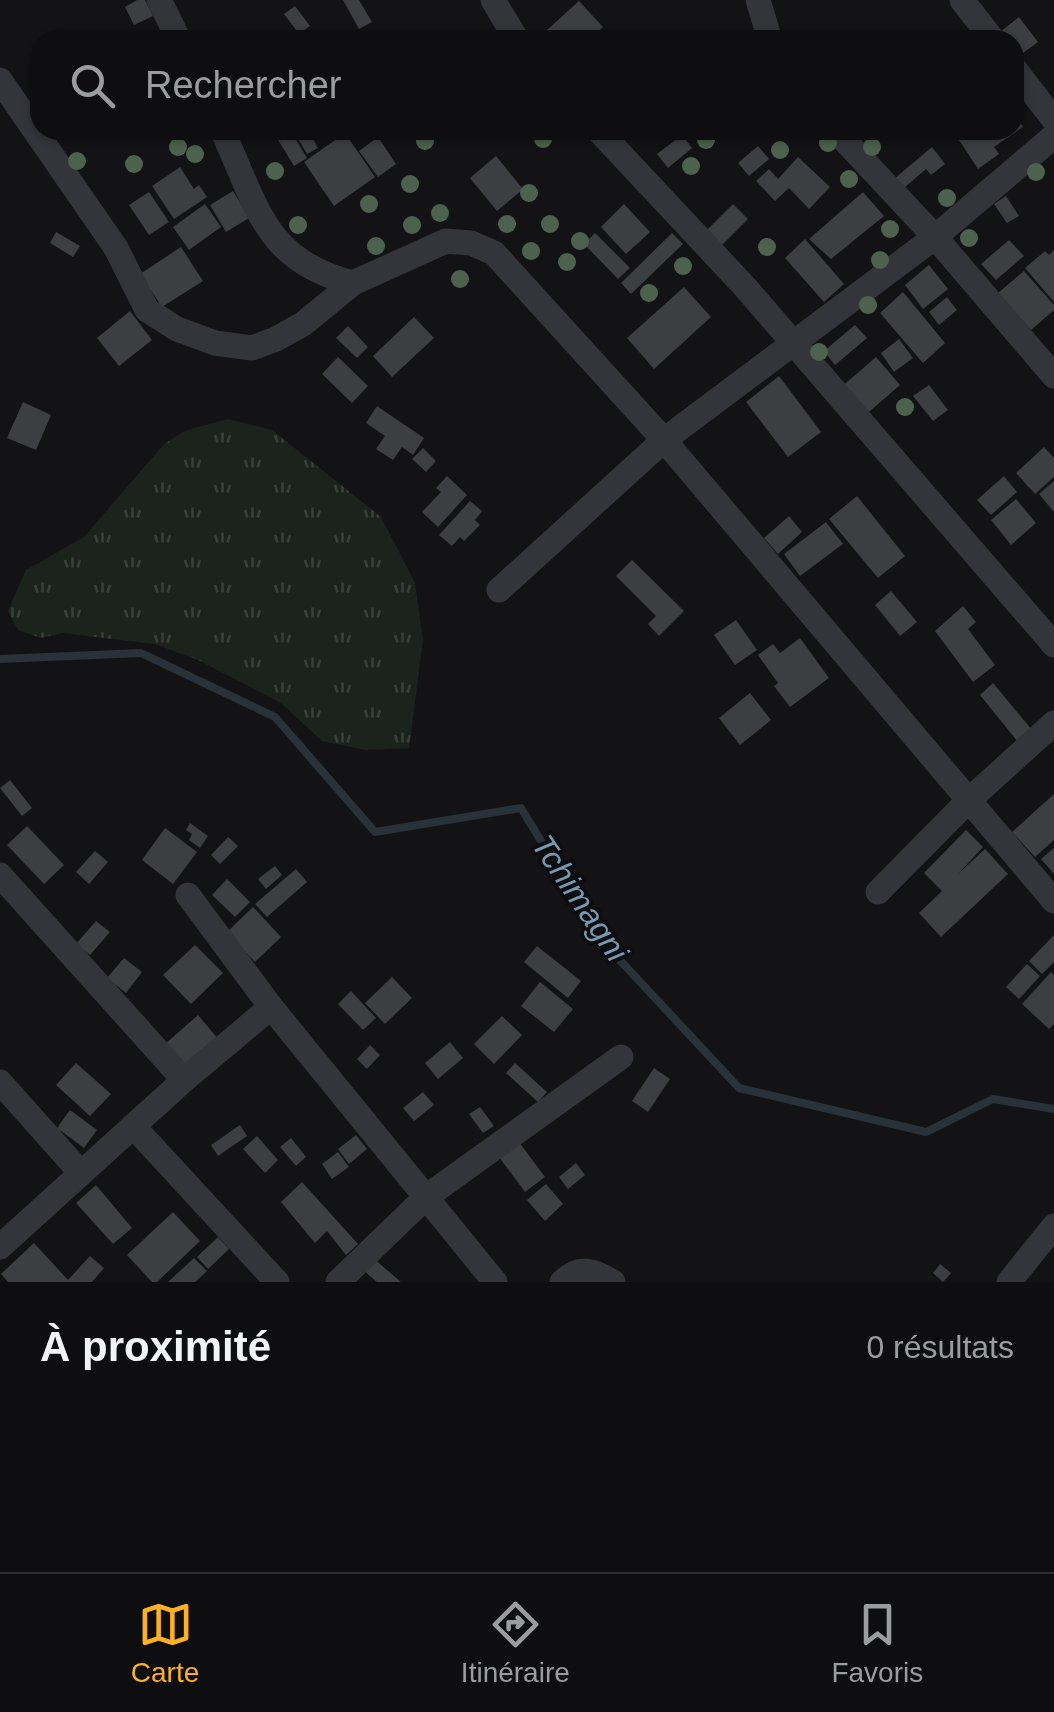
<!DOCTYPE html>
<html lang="fr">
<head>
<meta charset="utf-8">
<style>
	body { margin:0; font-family:Arial,sans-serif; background:#171719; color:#f1f3f6 }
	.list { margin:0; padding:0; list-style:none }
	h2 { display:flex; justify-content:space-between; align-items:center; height:130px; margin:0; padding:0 40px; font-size:42px }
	h2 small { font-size:32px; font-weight:400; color:#9b9c9f }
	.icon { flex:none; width:55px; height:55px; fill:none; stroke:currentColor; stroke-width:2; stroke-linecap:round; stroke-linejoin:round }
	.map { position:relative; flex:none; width:1054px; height:1282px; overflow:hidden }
	.search { position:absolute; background:#0e0e10; box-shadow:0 2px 8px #0004; left:30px; right:30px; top:30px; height:110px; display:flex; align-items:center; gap:25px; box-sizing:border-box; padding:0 35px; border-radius:30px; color:#9b9c9f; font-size:38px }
	.sheet { height:290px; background:#0e0e10 }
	nav { display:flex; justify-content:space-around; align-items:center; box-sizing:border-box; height:140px; border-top:2px solid #2e2e30; background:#0e0e10; font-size:28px; color:#9b9c9f }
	nav a { display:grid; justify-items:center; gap:5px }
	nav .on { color:#fbb025 }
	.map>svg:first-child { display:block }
</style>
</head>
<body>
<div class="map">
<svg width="1054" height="1282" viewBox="0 0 1054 1282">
	<defs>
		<pattern id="grass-tufts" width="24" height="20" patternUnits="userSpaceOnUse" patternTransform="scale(2.5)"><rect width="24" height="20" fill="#1b231c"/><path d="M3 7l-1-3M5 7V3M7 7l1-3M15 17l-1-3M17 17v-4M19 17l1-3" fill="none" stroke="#39403b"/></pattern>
	</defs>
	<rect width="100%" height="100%" fill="#131315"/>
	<path fill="url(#grass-tufts)" d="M228,419L272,430L381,517L415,583L423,640L409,748L365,750L322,741L281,703L198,660L155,644L62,633L41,638L18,630L8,611L26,570L84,537L164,444L187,430Z"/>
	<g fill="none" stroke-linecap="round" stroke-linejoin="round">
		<path stroke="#293239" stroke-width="8" d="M0,659L141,653L275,717L375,832L521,808L602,941L739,1088L926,1132L993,1099L1054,1109"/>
	</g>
	<path fill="#3d3e42" d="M137,0H145L153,16L134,25L125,7Z
		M343,0H359L372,22L359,29Z
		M579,1L603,27L589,40H536Z
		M295,6L310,26L299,34L284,14Z
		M1019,17L1038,42L1019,56L1014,50V40H1006L1000,32Z
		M1014,114L1023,127L994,147L999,154L978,169L953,131L1014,130Z
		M284,130H290L307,158L294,166L275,135Z
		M293,130H308L318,148L307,154Z
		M345,133L375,177L334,206L304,162Z
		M682,135L692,148L668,168L657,154Z
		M378,137L396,164L378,177L359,151Z
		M758,146L769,159L749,176L738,163Z
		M932,147L945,164L931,175L926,169L897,194L888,184Z
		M496,156L523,189L497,211L470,178Z
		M798,157L830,187L809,209L789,188L775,201L756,181L769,169L778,179Z
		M180,167L194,189L199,185L207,197L174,219L152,186Z
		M233,191L249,218L226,232L210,205Z
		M149,192L169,222L149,235L129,205Z
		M863,192L884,216L831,259L809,239Z
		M1006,196L1019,216L1007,223L994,204Z
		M205,204L221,227L189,250L173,227Z
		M624,204L650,232L626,254L601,227Z
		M733,204L748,219L721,246L706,231Z
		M56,232L80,246L73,257L50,243Z
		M595,233L630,268L618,279L584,244Z
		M672,233L683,244L631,294L621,283Z
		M805,239L844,284L824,302L785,258Z
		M1009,240L1024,256L996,280L981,264Z
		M181,247L203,281L162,307L140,274Z
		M1054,250V302L1025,268L1045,251L1049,255Z
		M929,265L948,289L923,309L905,285Z
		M1024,271L1054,305V310L1031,330L998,293Z
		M684,287L711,317L654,369L627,338Z
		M903,292L945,343L923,363L880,313Z
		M947,297L957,310L939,325L929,312Z
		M130,311L152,340L119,366L97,338Z
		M414,317L434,338L392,377L373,356Z
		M855,325L867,338L835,365L824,351Z
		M348,326L368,347L357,358L336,338Z
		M899,339L913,358L894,372L881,353Z
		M338,357L368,386L352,403L322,374Z
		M876,357L900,385L863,417L839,389Z
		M779,376L821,432L788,457L746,402Z
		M929,385L948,410L933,421L913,396Z
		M23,402L51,415L36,450L7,438Z
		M377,406L424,438L413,455L402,447L393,460L376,449L385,436L366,423Z
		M1044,447L1054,458V477L1035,494L1016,473Z
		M423,448L436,461L426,472L412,459Z
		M447,476L467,495L438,527L422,512L441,492L436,488Z
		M1004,476L1017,492L991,515L977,500Z
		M1054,481V512L1039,494Z
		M857,496L905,556L878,578L829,519Z
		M1016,499L1036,523L1011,545L991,520Z
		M470,501L482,511L475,520L480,525L464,541L460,537L452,546L439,535Z
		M789,516L802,532L778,554L764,538Z
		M826,522L843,544L800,576L784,554Z
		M632,560L684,611L659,636L648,624L656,616L616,576Z
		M891,591L917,622L900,636L875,605Z
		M963,606L976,622L968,629L995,665L973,682L935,631Z
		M736,620L757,650L735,665L714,635Z
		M800,638L829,678L790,707L774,686L778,683L758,655L773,644L780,653Z
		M993,683L1032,730L1018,742L980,695Z
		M750,693L771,720L740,745L719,718Z
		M10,780L32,808L22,816L0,788Z
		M1054,794V840L1035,857L1012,832Z
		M190,823L208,836L200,848L189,840L192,834L186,830Z
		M27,826L64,865L44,884L7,845Z
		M165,828L197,852L173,884L142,860Z
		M966,830L983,847L958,874L985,849L1008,874L941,937L919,913L942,891L924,873Z
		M228,837L238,846L220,864L211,855Z
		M1054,848V874L1041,859Z
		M95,851L108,862L89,884L76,872Z
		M275,866L282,875L266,889L258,879Z
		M296,869L307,882L267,917L255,904Z
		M227,879L250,902L235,917L212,895Z
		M253,907L281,937L255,962L227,932Z
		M96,921L110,932L90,955L76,944Z
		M1054,935V962L1042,974L1029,961Z
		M195,945L223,973L191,1004L163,975Z
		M537,946L581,981L568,998L524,962Z
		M124,958L142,972L126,993L107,978Z
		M1027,964L1040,976L1019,999L1006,987Z
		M1051,972L1054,975V1024L1049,1029L1022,1004Z
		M392,977L412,998L385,1024L365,1003Z
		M540,982L573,1009L554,1032L521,1006Z
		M351,991L376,1018L363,1030L338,1004Z
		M198,1015L219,1040L186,1070L164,1045Z
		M502,1016L522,1035L494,1064L474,1044Z
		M450,1042L463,1058L438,1079L425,1063Z
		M370,1045L380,1055L367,1069L357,1059Z
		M76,1063L111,1094L90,1116L56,1085Z
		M515,1063L547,1092L538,1102L506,1073Z
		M654,1068L670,1079L648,1112L632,1101Z
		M423,1092L434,1105L414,1121L403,1108Z
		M480,1107L494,1126L483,1133L469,1114Z
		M70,1110L97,1130L84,1148L57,1128Z
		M240,1125L247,1136L218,1156L211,1145Z
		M356,1135L367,1149L349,1164L338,1149Z
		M257,1136L278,1160L265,1173L243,1149Z
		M291,1138L306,1157L296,1166L280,1147Z
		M519,1142L545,1177L525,1192L499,1157Z
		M338,1152L349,1167L332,1179L322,1164Z
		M576,1163L585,1175L568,1189L559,1177Z
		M302,1182L358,1244L346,1255L327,1231L315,1243L281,1202Z
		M546,1184L563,1204L545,1221L527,1200Z
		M96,1185L132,1228L113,1244L76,1203Z
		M173,1212L200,1241L157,1282H152L127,1255Z
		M218,1237L229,1249L208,1269L197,1257Z
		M34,1243L68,1280L90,1256L104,1268L92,1282H8L1,1274Z
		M194,1258L207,1271L195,1282H168Z
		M373,1258L401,1282H377L363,1270Z
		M940,1264L951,1273L943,1282L933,1273Z"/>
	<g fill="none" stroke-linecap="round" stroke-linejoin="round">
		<path stroke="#34353a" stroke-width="25" d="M159,0L179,40
			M493,0L517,40
			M758,0L770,40
			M962,0L993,40
			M1014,68L1054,120
			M0,80L116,248L147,310L177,329L215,343L252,348L276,339L303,324L353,283L446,241L471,243L494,253L664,440L1054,901
			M222,130C257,205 264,261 353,283
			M598,130L745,287L1054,645
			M835,130L935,237L1054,376
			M499,590L664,440L935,237L1054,136
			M0,875L184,1080
			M878,892L968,801L1054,723
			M188,895L271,1007L495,1282
			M0,1082L81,1173
			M133,1126L277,1282
			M0,1247L184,1080L271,1007
			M338,1282L426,1197L621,1057
			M562,1282C580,1265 594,1270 613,1282
			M1009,1282L1054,1226"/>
	</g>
	<g fill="#4c624e">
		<circle cx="543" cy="139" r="9"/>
		<circle cx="706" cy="140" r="9"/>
		<circle cx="425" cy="141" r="9"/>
		<circle cx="828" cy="143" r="9"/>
		<circle cx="178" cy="147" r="9"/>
		<circle cx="872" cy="147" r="9"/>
		<circle cx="780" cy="150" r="9"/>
		<circle cx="195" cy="154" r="9"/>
		<circle cx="77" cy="161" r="9"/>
		<circle cx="134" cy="164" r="9"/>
		<circle cx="691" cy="166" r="9"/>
		<circle cx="275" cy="171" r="9"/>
		<circle cx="1036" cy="172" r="9"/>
		<circle cx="849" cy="179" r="9"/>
		<circle cx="410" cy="184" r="9"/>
		<circle cx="529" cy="193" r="9"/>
		<circle cx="947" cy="198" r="9"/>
		<circle cx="369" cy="204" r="9"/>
		<circle cx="440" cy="213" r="9"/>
		<circle cx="507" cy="224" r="9"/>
		<circle cx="550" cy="224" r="9"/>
		<circle cx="298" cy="225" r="9"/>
		<circle cx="412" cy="225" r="9"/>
		<circle cx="890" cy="229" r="9"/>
		<circle cx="969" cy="238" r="9"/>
		<circle cx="580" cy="241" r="9"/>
		<circle cx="376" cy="246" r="9"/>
		<circle cx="767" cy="247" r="9"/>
		<circle cx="531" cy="251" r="9"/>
		<circle cx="880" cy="260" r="9"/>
		<circle cx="567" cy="262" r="9"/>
		<circle cx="683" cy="266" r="9"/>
		<circle cx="460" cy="279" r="9"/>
		<circle cx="649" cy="293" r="9"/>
		<circle cx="868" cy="305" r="9"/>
		<circle cx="819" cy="352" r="9"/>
		<circle cx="905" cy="407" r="9"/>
	</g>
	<g text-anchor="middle" stroke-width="8" stroke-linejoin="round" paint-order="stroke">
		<g font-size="32" font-style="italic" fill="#7999b3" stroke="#0e0e10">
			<text transform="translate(580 898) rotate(56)" y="11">Tchimagni</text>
		</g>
	</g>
</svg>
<div class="search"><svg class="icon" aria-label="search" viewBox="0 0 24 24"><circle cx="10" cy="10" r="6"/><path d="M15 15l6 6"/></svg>Rechercher</div>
</div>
<section class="sheet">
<h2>À proximité<small>0 résultats</small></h2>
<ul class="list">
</ul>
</section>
<nav>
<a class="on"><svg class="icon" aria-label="map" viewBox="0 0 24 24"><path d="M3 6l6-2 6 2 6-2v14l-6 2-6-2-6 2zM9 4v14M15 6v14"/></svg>Carte</a>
<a><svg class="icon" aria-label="directions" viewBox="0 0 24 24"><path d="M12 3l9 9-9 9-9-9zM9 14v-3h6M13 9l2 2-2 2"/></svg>Itinéraire</a>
<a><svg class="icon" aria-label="saved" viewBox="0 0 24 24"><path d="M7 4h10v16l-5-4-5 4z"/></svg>Favoris</a>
</nav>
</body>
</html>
